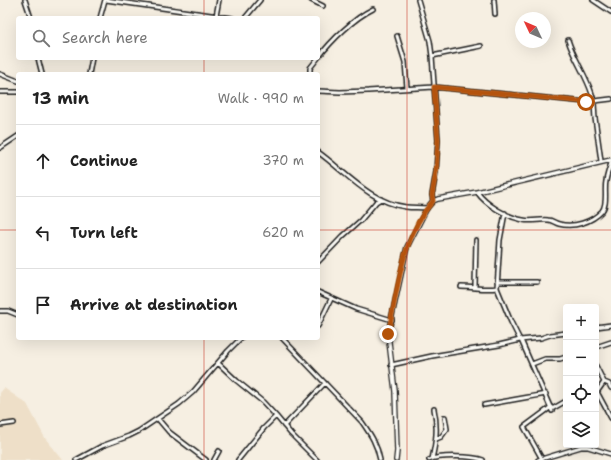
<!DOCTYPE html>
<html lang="en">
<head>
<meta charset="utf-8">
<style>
	body { margin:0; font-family:"Shantell Sans",sans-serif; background:#f6f6f6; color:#222 }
	.controls { position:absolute; right:12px; bottom:12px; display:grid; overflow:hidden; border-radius:4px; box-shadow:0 4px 16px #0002 }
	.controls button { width:36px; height:36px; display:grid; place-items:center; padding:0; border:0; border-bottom:1px solid #e0e0e0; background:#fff; color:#222; font:20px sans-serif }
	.compass { position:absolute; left:515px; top:12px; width:36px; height:36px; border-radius:50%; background:#fff; box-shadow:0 4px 16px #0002; rotate:314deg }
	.stop { position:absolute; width:12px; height:12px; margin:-9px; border:3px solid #b45309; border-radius:50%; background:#fff }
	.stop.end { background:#b45309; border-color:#fff; box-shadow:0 1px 4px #0008 }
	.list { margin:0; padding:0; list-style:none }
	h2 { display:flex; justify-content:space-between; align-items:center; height:52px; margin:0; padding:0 16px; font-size:17px }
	h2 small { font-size:13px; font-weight:400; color:#767676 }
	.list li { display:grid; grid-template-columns:26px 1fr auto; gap:12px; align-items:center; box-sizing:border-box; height:72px; padding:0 16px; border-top:1px solid #e0e0e0 }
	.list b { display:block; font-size:15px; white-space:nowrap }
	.list em { font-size:13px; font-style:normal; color:#767676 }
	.icon { flex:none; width:22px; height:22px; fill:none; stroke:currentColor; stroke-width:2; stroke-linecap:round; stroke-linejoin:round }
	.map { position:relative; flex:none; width:611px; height:460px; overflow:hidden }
	.search { position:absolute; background:#fff; box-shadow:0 4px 16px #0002; left:16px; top:16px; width:304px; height:44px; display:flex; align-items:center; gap:10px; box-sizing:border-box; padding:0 14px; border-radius:4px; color:#767676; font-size:15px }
	.panel { position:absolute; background:#fff; box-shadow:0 4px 16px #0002; left:16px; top:72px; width:304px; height:268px; border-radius:4px }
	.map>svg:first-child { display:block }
</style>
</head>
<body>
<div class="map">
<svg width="611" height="460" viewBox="0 0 611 460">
	<rect width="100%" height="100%" fill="#f6efe2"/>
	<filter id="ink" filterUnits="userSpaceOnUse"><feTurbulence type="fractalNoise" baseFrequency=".025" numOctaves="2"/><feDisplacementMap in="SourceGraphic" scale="8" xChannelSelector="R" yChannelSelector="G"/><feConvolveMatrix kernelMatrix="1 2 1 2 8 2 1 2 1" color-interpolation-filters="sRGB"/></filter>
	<g filter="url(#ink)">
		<path fill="#eedfc8" d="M4,388L27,404L45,438L63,460H0V393Z"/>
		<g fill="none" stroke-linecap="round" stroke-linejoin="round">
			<g stroke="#1c1c1c" stroke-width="6">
				<path id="minor" d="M25,0L31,18
					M106,0L232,18
					M311,0L323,6
					M418,0L430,41L432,56L438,140L436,172L432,195L433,201
					M494,0L495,14
					M593,0L611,12
					M216,16L219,0
					M100,18L105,0
					M245,18L260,0
					M397,36L405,62L407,88
					M568,40C574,59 586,75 592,94C595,102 594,110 595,118C597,132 599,147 601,161
					M432,56L481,46
					M38,58L42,74
					M318,58C331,41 354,18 373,9
					M0,74L18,81
					M89,74L92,58
					M310,74V68L318,58
					M318,91L340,92L368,91L434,87L586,102L611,99
					M0,92H18
					M0,148L18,136
					M318,152C346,172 369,202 406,207C413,208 420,207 427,208
					M477,192C486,205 507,217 523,220C531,222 540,219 548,220C552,220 555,223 559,224C574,228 592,222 602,211C608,204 604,190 606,181C607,175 609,169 611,163
					M505,213L500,240L497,288L511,322L520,340
					M318,262L343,236L361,220L376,202L381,199
					M497,282H537
					M461,287C475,287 483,290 497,288
					M475,287L476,240
					M318,292L356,309L392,320
					M0,311H8L18,315
					M318,326L331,299
					M596,327L611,325
					M282,338L362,422C371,435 377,444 380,460
					M521,340L552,411
					M596,347L611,342
					M218,363L237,381L263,402L276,416L291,434L317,460
					M532,364L545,359H560L566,357
					M391,365L432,356L499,345L520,340L541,338L550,335L566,333
					M596,366L604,382
					M611,388L609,384L604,382L597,392L611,418
					M484,405L546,394
					M552,409L566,401
					M158,419L169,432L206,460
					M0,425L14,423
					M284,426L325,383
					M436,439L441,437L447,429L445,417
					M432,459C436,441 438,428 434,409
					M542,459L524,427L551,407
					M76,460L102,446L129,436L139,431L179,404L193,392L228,351L241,338
					M214,460L219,451
					M238,460L264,428L276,416
					M429,460C440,455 473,456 483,460
					M538,460L581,447H588L611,454"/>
			</g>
			<g stroke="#1c1c1c" stroke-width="6">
				<path id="tertiary" d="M396,460L397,451L395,391L388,334L407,247L427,208L433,201L438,199L477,192L611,160"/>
			</g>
			<use href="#minor" stroke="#fdfcf7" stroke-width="3"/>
			<use href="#tertiary" stroke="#fdfcf7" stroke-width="3.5"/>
		</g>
	</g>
	<g fill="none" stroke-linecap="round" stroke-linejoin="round" filter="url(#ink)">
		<path stroke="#b45309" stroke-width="5" d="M388,334C398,290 401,237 433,201L432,195L436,172L438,140L434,87L586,102"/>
	</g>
	<path fill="none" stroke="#c8321e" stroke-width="1" stroke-opacity="0.55" d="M204,0V18M407,0V460M204,58V74M0,230H18M318,230H611M204,338V460"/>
</svg>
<div class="controls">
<button>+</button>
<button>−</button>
<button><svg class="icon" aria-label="locate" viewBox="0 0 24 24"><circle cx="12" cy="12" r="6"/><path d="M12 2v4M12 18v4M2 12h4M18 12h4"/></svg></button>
<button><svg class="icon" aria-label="layers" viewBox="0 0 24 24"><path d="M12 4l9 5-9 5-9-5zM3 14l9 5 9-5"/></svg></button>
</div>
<svg class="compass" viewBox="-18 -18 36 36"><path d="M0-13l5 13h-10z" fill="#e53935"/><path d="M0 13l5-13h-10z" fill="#767676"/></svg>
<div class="stop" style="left:586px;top:102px"></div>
<div class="stop end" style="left:388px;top:334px"></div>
<div class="search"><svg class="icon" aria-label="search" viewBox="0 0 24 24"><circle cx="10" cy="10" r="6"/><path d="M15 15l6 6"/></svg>Search here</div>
<section class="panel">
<h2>13 min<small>Walk · 990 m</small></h2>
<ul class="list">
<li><svg class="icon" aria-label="ahead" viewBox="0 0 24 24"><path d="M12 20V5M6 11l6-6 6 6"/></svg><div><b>Continue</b></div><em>370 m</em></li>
<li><svg class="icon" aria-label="left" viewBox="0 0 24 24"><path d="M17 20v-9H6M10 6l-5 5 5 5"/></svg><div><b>Turn left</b></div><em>620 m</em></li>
<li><svg class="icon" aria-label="arrive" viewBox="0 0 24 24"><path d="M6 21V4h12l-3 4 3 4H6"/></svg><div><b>Arrive at destination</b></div></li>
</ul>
</section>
</div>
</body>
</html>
